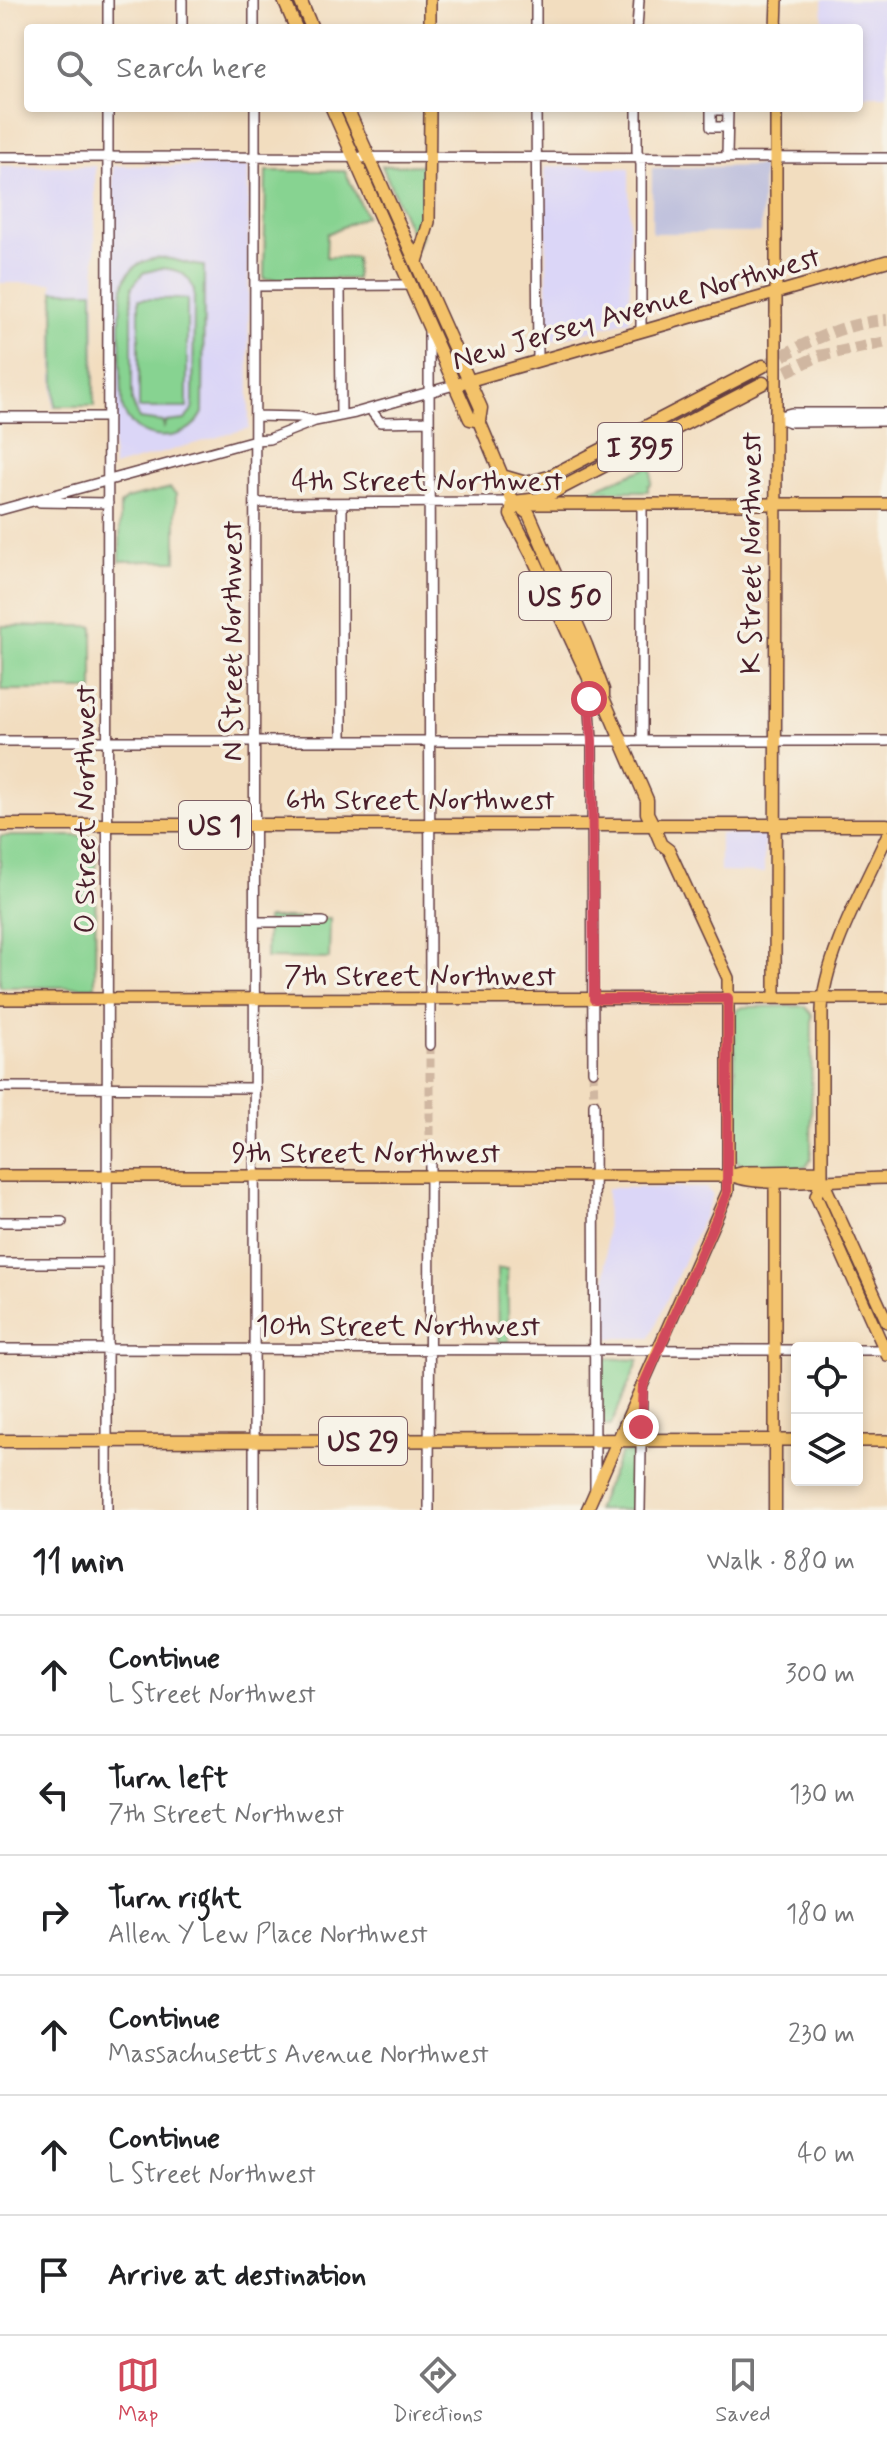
<!DOCTYPE html>
<html lang="en">
<head>
<meta charset="utf-8">
<style>
	body { margin:0; font-family:Mynerve,sans-serif; background:#f2f2f2; color:#202124 }
	.controls { position:absolute; right:24px; bottom:24px; display:grid; overflow:hidden; border-radius:8px; box-shadow:0 4px 12px #0003 }
	.controls button { width:72px; height:72px; display:grid; place-items:center; padding:0; border:0; border-bottom:2px solid #e0e0e0; background:#fff; color:#202124; font:40px sans-serif }
	.stop { position:absolute; width:24px; height:24px; margin:-18px; border:6px solid #d1495b; border-radius:50%; background:#fff }
	.stop.end { background:#d1495b; border-color:#fff; box-shadow:0 2px 8px #0008 }
	.list { margin:0; padding:0; list-style:none }
	h2 { display:flex; justify-content:space-between; align-items:center; height:104px; margin:0; padding:0 32px; font-size:34px }
	h2 small { font-size:26px; font-weight:400; color:#757577 }
	.list li { display:grid; grid-template-columns:52px 1fr auto; gap:24px; align-items:center; box-sizing:border-box; height:120px; padding:0 32px; border-top:2px solid #e0e0e0 }
	.list b { display:block; font-size:30px; white-space:nowrap }
	.list p { margin:0; font-size:26px; white-space:nowrap; color:#757577 }
	.list em { font-size:26px; font-style:normal; color:#757577 }
	.icon { flex:none; width:44px; height:44px; fill:none; stroke:currentColor; stroke-width:2; stroke-linecap:round; stroke-linejoin:round }
	.map { position:relative; flex:none; width:887px; height:1510px; overflow:hidden }
	.search { position:absolute; background:#fff; box-shadow:0 4px 12px #0003; left:24px; right:24px; top:24px; height:88px; display:flex; align-items:center; gap:20px; box-sizing:border-box; padding:0 28px; border-radius:8px; color:#757577; font-size:30px }
	.sheet { height:824px; background:#fff }
	nav { display:flex; justify-content:space-around; align-items:center; box-sizing:border-box; height:112px; border-top:2px solid #e0e0e0; background:#fff; font-size:22px; color:#757577 }
	nav a { display:grid; justify-items:center; gap:4px }
	nav .on { color:#d1495b }
	.map>svg:first-child { display:block }
</style>
</head>
<body>
<div class="map">
<svg width="887" height="1510" viewBox="0 0 887 1510">
	<rect width="100%" height="100%" fill="#f7f3e8"/>
	<filter id="ink" filterUnits="userSpaceOnUse"><feTurbulence type="fractalNoise" baseFrequency=".0125" numOctaves="2"/><feDisplacementMap in="SourceGraphic" scale="16" xChannelSelector="R" yChannelSelector="G"/><feConvolveMatrix kernelMatrix="1 2 1 2 8 2 1 2 1" color-interpolation-filters="sRGB"/></filter>
	<filter id="wash" filterUnits="userSpaceOnUse"><feTurbulence type="fractalNoise" baseFrequency=".006" numOctaves="4" result="noise"/><feDisplacementMap in="SourceGraphic" scale="32" xChannelSelector="R" yChannelSelector="G"/><feGaussianBlur stdDeviation="1.8" result="paint"/><feColorMatrix in="noise" values="0 0 0 0 0 0 0 0 0 0 0 0 0 0 0 0 0 1.4 0 .05"/><feComposite in="paint" operator="in"/></filter>
	<g filter="url(#wash)">
		<rect width="100%" height="100%" fill="#f2ddbf"/>
		<path fill="#dbd6f7" d="M822,0H887V95H859V28H823Z
			M0,166H95V407H53V283H0Z
			M113,166H248L249,428L113,467Z
			M545,166L629,168L630,320L548,342Z
			M764,833V873L720,872V834Z
			M607,1188H706L713,1195L650,1338H605Z"/>
		<path fill="#c1c2dd" d="M763,166L761,233H652V168Z"/>
		<path fill="#87d391" stroke="#68795e" stroke-width="2" fill-rule="evenodd" d="M423,165L422,234L417,246L382,166Z
			M266,171H345L366,216L327,234L326,257H356V279H264Z
			M158,258C175,257 188,266 204,266L203,413C186,446 132,445 122,406C122,379 115,296 127,276C134,264 145,260 158,258ZM161,268C177,269 190,274 194,291L193,408L185,420L166,422L164,427L163,422L139,419L132,401V287L143,273Z
			M54,291H93L94,406H55Z
			M139,299H187V408H139Z
			M649,467L652,471L651,485H648V491H588Z
			M170,488L176,494V561H120V505L126,499Z
			M2,626H93V690H2Z
			M0,836H96L95,987H0Z
			M267,918H330L329,959L266,958Z
			M805,1006L812,1015L811,1159L806,1167C788,1167 744,1176 735,1158V1017L737,1010L743,1007Z
			M497,1269H507L509,1345H498Z
			M601,1358L639,1360L611,1426H601Z
			M634,1451L636,1510H596L621,1453Z"/>
	</g>
	<g filter="url(#ink)">
		<g fill="none" stroke-linecap="round" stroke-linejoin="round">
			<path stroke="#d0b7a1" stroke-width="9" stroke-dasharray="9 4.5" stroke-linecap="butt" d="M430,1045V1148
				M593,1071L594,1104"/>
			<path stroke="#d0b7a1" stroke-width="12" stroke-dasharray="12 6" stroke-linecap="butt" d="M767,364C806,343 842,323 887,320
				M770,379L819,356L887,342"/>
			<g stroke="#633c41" stroke-width="12">
				<path id="minor" d="M108,0V28
					M182,0V28
					M254,0V28
					M536,28V0
					M637,28L639,0
					M536,108L538,360
					M637,108V151L641,164V330
					M727,156L728,110H711V127H727
					M0,157L887,158
					M340,285L341,416
					M255,286L412,285
					M429,329L430,1045
					M373,413L380,422L429,421
					M255,416L299,417L315,421
					M0,417H108
					M776,417L790,422L887,421
					M776,417L791,413H887
					M40,502L108,503
					M255,503L513,502
					M342,503V741
					M0,510L255,440L269,439L315,421L355,413L454,385
					M588,680L592,741L593,1071
					M0,741H887
					M642,741V504
					M255,922H323
					M0,1087L255,1088
					M594,1104L595,1489
					M0,1222H62
					M0,1263H106
					M0,1349L797,1350
					M857,1350H887
					M107,1510L108,108
					M254,1510L255,108
					M429,1510L430,1148
					M640,1510L642,1389"/>
			</g>
			<g stroke="#633c41" stroke-width="14">
				<path id="major" d="M430,28V0
					M776,28L777,0
					M417,262L429,222L430,108
					M776,316V108
					M461,383L887,261
					M530,504H887
					M887,836C865,885 823,959 822,1011V1179L816,1196L887,1355
					M775,998L776,399
					M0,999L887,998
					M0,1176H728L745,1172L821,1171
					M733,1176C765,1189 848,1178 887,1178
					M822,1179L887,1322
					M775,1181V1440H797
					M857,1441H887
					M587,1510L728,1191V978L669,850L661,844L653,825"/>
			</g>
			<g stroke="#633c41" stroke-width="15">
				<path id="highway" d="M284,0L296,28
					M300,0L312,28
					M332,108L470,419L479,421
					M347,108L481,408L479,421L513,502L529,514L586,645L603,690V698L647,800V813L653,825
					M502,476L526,483L549,477L763,366
					M513,502L540,499L548,495L763,383
					M513,502L511,515L532,555L596,693L603,698
					M0,825H887
					M0,1441L775,1440V1510"/>
			</g>
			<use href="#minor" stroke="#fff" stroke-width="9"/>
			<use href="#major" stroke="#f3c26a" stroke-width="11"/>
			<use href="#highway" stroke="#f3c26a" stroke-width="12"/>
			<g stroke="#633c41" stroke-width="14" stroke-linecap="butt">
				<path id="major-bridge" d="M776,399V316"/>
			</g>
			<use href="#major-bridge" stroke="#f3c26a" stroke-width="11"/>
		</g>
	</g>
	<g fill="none" stroke-linecap="round" stroke-linejoin="round" filter="url(#ink)">
		<path stroke="#d1495b" stroke-width="10" d="M589,699L592,741L594,999L728,998L727,1194L643,1386L641,1427"/>
	</g>
	<g text-anchor="middle" stroke-width="7" stroke-linejoin="round" paint-order="stroke">
		<g fill="#f7f3e8" stroke="#7e5f64" stroke-width="2">
			<rect x="598" y="423" width="84" height="48" rx="6"/>
			<rect x="519" y="572" width="92" height="48" rx="6"/>
			<rect x="179" y="801" width="72" height="48" rx="6"/>
			<rect x="319" y="1417" width="88" height="48" rx="6"/>
		</g>
		<g font-size="28" font-weight="bold" fill="#4a1f2b">
			<text x="640" y="457">I 395</text>
			<text x="565" y="606">US 50</text>
			<text x="215" y="835">US 1</text>
			<text x="363" y="1451">US 29</text>
		</g>
		<g font-size="30" fill="#4a1f2b" stroke="#f7f3e8">
			<text transform="translate(636 308) rotate(-16)" y="10">New Jersey Avenue Northwest</text>
			<text x="427" y="490">4th Street Northwest</text>
			<text transform="translate(750 553) rotate(-90)" y="10">K Street Northwest</text>
			<text transform="translate(231 641) rotate(-90)" y="10">N Street Northwest</text>
			<text x="420" y="809">6th Street Northwest</text>
			<text transform="translate(84 809) rotate(-90)" y="10">O Street Northwest</text>
			<text x="420" y="985">7th Street Northwest</text>
			<text x="366" y="1162">9th Street Northwest</text>
			<text x="398" y="1335">10th Street Northwest</text>
		</g>
	</g>
</svg>
<div class="controls">
<button><svg class="icon" aria-label="locate" viewBox="0 0 24 24"><circle cx="12" cy="12" r="6"/><path d="M12 2v4M12 18v4M2 12h4M18 12h4"/></svg></button>
<button><svg class="icon" aria-label="layers" viewBox="0 0 24 24"><path d="M12 4l9 5-9 5-9-5zM3 14l9 5 9-5"/></svg></button>
</div>
<div class="stop" style="left:589px;top:699px"></div>
<div class="stop end" style="left:641px;top:1427px"></div>
<div class="search"><svg class="icon" aria-label="search" viewBox="0 0 24 24"><circle cx="10" cy="10" r="6"/><path d="M15 15l6 6"/></svg>Search here</div>
</div>
<section class="sheet">
<h2>11 min<small>Walk · 880 m</small></h2>
<ul class="list">
<li><svg class="icon" aria-label="ahead" viewBox="0 0 24 24"><path d="M12 20V5M6 11l6-6 6 6"/></svg><div><b>Continue</b><p>L Street Northwest</p></div><em>300 m</em></li>
<li><svg class="icon" aria-label="left" viewBox="0 0 24 24"><path d="M17 20v-9H6M10 6l-5 5 5 5"/></svg><div><b>Turn left</b><p>7th Street Northwest</p></div><em>130 m</em></li>
<li><svg class="icon" aria-label="right" viewBox="0 0 24 24"><path d="M7 20v-9h11M14 6l5 5-5 5"/></svg><div><b>Turn right</b><p>Allen Y Lew Place Northwest</p></div><em>180 m</em></li>
<li><svg class="icon" aria-label="ahead" viewBox="0 0 24 24"><path d="M12 20V5M6 11l6-6 6 6"/></svg><div><b>Continue</b><p>Massachusetts Avenue Northwest</p></div><em>230 m</em></li>
<li><svg class="icon" aria-label="ahead" viewBox="0 0 24 24"><path d="M12 20V5M6 11l6-6 6 6"/></svg><div><b>Continue</b><p>L Street Northwest</p></div><em>40 m</em></li>
<li><svg class="icon" aria-label="arrive" viewBox="0 0 24 24"><path d="M6 21V4h12l-3 4 3 4H6"/></svg><div><b>Arrive at destination</b></div></li>
</ul>
</section>
<nav>
<a class="on"><svg class="icon" aria-label="map" viewBox="0 0 24 24"><path d="M3 6l6-2 6 2 6-2v14l-6 2-6-2-6 2zM9 4v14M15 6v14"/></svg>Map</a>
<a><svg class="icon" aria-label="directions" viewBox="0 0 24 24"><path d="M12 3l9 9-9 9-9-9zM9 14v-3h6M13 9l2 2-2 2"/></svg>Directions</a>
<a><svg class="icon" aria-label="saved" viewBox="0 0 24 24"><path d="M7 4h10v16l-5-4-5 4z"/></svg>Saved</a>
</nav>
</body>
</html>
